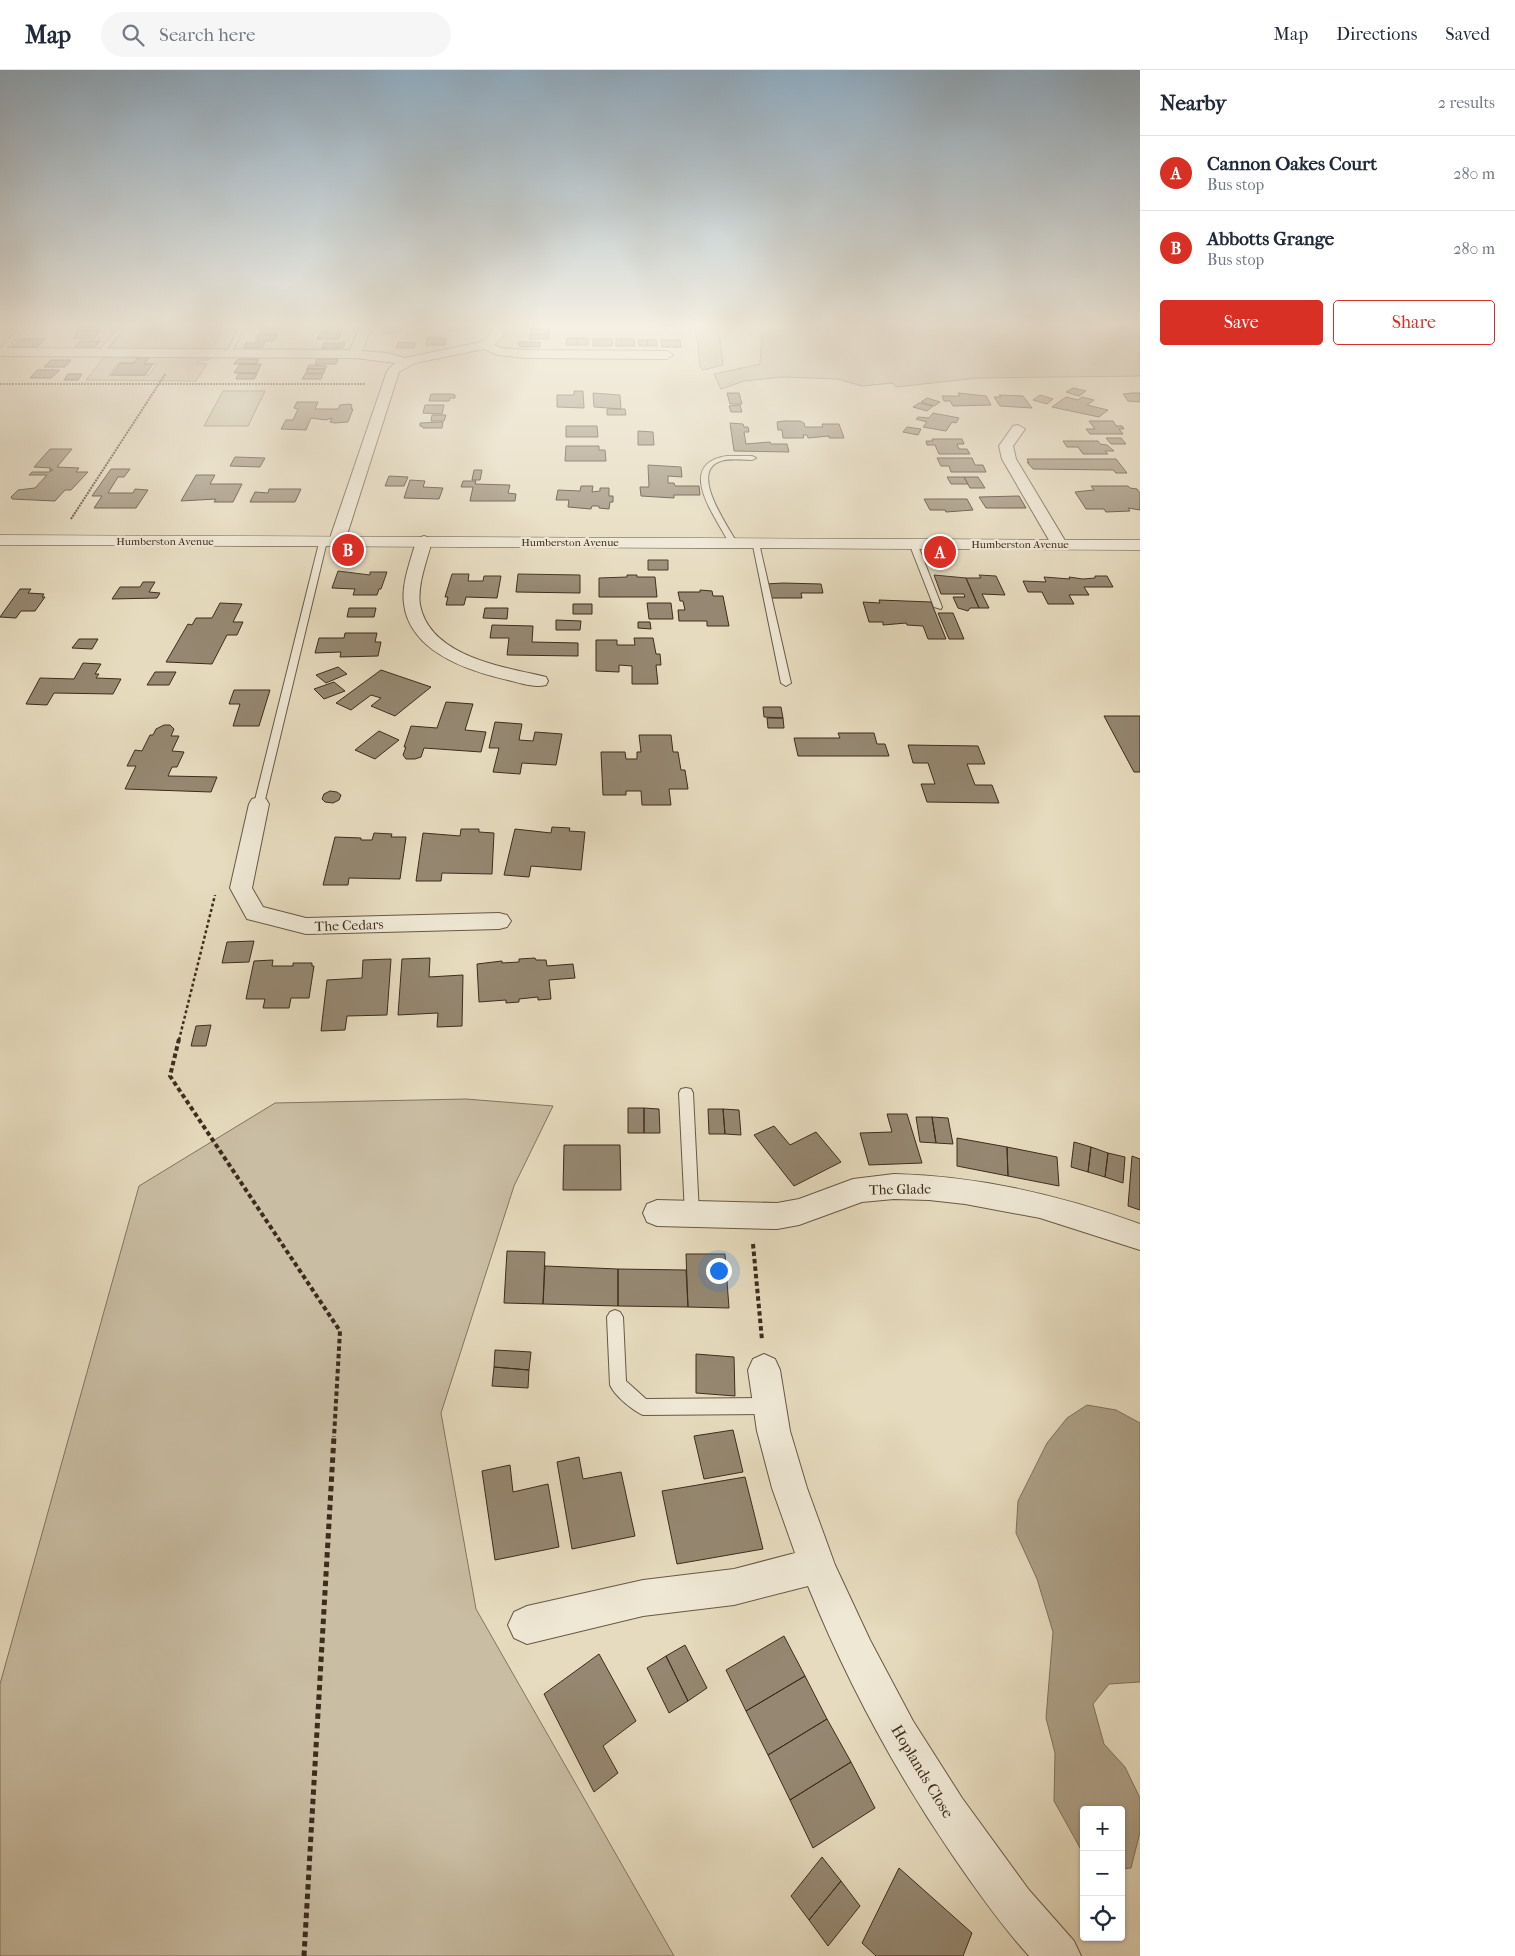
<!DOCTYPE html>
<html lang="en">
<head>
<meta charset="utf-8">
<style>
	body { margin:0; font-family:"IM FELL French Canon",serif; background:#f6f6f7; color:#1f2937 }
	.controls { position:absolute; right:15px; bottom:15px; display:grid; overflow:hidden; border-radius:5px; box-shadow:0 1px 4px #0004 }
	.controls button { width:45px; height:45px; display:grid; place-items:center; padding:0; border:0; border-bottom:1px solid #e0e1e3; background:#fff; color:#1f2937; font:25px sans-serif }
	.you { position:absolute; left:718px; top:1200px; width:18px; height:18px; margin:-12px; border:4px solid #fff; border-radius:50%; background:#1a73e8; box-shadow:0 0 0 8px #1a73e833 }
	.badge { display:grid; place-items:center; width:32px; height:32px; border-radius:50%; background:#d93025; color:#fff; font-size:16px; font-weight:700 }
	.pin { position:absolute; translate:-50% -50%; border:2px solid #fff; box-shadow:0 1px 5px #0006 }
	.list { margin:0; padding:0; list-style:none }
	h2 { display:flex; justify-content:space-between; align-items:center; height:65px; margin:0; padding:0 20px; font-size:21px }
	h2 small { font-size:16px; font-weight:400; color:#747a83 }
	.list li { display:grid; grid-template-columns:32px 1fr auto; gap:15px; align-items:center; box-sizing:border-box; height:75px; padding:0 20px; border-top:1px solid #e0e1e3 }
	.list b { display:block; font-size:19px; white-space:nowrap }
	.list p { margin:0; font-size:16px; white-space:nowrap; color:#747a83 }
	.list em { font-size:16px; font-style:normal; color:#747a83 }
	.actions { display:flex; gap:10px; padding:15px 20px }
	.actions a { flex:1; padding:11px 0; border:1px solid #d93025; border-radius:5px; text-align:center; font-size:18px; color:#d93025 }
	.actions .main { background:#d93025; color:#fff }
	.icon { flex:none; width:28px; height:28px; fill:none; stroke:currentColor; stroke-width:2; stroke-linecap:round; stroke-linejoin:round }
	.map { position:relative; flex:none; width:1140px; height:1886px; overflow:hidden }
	header { display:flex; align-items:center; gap:30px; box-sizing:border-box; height:70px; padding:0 25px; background:#fff; border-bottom:1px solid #e0e1e3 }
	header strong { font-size:24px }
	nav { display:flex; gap:28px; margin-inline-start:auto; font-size:18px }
	.search { width:350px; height:45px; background:#f6f6f7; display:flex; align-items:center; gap:12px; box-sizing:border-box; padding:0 18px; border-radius:28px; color:#747a83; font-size:19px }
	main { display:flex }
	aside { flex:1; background:#fff }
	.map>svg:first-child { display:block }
</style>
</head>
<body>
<header>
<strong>Map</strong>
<div class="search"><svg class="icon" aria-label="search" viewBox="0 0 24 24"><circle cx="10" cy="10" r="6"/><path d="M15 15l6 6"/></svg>Search here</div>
<nav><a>Map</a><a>Directions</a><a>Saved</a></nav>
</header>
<main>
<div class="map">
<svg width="1140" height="1886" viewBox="0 0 1140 1886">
	<rect width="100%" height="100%" fill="#e6dbbe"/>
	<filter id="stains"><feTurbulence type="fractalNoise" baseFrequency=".004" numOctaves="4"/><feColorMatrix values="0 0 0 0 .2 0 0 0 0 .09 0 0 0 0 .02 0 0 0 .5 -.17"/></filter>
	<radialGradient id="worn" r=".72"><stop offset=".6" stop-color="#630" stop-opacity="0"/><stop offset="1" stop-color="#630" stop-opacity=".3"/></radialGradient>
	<path fill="#c9bda3" stroke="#847460" d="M126,256H225L211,280H108Z
		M718,256L723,295L703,300L700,297L698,273L694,256Z
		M805,256H1140V306L978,308L896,317L893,313L862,316L838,309L783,307L744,311L721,319L714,304L760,294L762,264Z
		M105,286L138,287L133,293H118L109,305H149L157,294L145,293L150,287H211L209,290H199L197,293L207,294L196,311L86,310Z
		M223,321H265L248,356H204Z
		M466,1029L553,1036L514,1116L441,1343L476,1539L674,1886H0V1614L139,1116L275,1033Z"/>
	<path fill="#ada087" stroke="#81725d" d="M1087,1335L1116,1340L1140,1353V1612L1109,1614L1093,1634L1104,1674L1125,1697L1140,1728V1762L1131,1798L1121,1799V1740H1084V1785L1054,1731L1055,1683L1046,1648L1053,1562L1037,1509L1016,1463L1018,1431L1047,1373L1067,1348Z"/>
	<path fill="#958771" stroke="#3e2c1d" d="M78,256H102L99,260H76Z
		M449,256H469L466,261H448Z
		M263,257H281L277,264H259Z
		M384,257H402L399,263H381Z
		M323,258H341L343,259L342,263L320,262Z
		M531,259H550L549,264H530Z
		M79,261H100L93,269L73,268Z
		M320,264H341L339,268L336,269H317Z
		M530,264H549V269H529Z
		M258,265H278L274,271H257L259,269H255Z
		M428,268H446L445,275H426Z
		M567,268H578L577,275H566Z
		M578,268H588V275H577Z
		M21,269H45L37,277H12Z
		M593,269H612V276H593Z
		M616,269H634L635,276H616Z
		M638,270H647L648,276H639Z
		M647,270H656L657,276H648Z
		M661,270H680L681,277H662Z
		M80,271H100L94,278H74Z
		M398,272L416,273L414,278H396Z
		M519,272H540V277H522L519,276Z
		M246,273H265L262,278H243Z
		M324,273H345L343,277L340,278H322Z
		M138,288H148L144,294H153L145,305H111L120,293H134Z
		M240,289H259L256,294H234L237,290Z
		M317,289H335L338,290L336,294H315Z
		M51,290H71L65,297H44Z
		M240,294H261L257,303H234Z
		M309,295L327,296L325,299H307Z
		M307,299H325L324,303H306Z
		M37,300H60L51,308H30Z
		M239,303L257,304L254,309H236Z
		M68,304H82L78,310H64Z
		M305,304H323L321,309H302Z
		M1073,318L1086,321L1079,326L1066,322Z
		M574,321H583L584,338L557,337V325H574Z
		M593,323L620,325L621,339L594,337Z
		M727,323H739L742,334H730Z
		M958,323L986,326L991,335L953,336L950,331H944L942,326H960Z
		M1133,323H1140V332L1128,331L1123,324Z
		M431,324H451L455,325V328H450L449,331H429Z
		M999,325L1023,326L1032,338L1000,336L994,327H1001Z
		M1040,325L1053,329L1047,334L1033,330Z
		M1066,327L1078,330L1082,327L1094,330L1087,335L1108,340L1099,347L1052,337Z
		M927,328L940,332L934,336L921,332Z
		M297,332H318L315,339H338L340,335L349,334L352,335L351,339H353L348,352L335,353L330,352L332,348L326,350L311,348L306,360L281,359L286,350H293L298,339L294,338Z
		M919,333L933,336L927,341L913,337Z
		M425,335H444L442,344L423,343Z
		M740,335L742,342H731L729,336Z
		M607,339H625L626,345H607Z
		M933,343L959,348L956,353L952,352L946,361L923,357L927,352L916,349L918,347L929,348Z
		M432,345H446L444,351H431Z
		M784,351H800L804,353L805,357H823L822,354H839L844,368H829V366L808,368L807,365H803L804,368H783L782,360H778L777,352Z
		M1089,351H1113L1116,356H1122L1124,359H1119L1123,364H1090L1086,359H1095Z
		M443,352L442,358H423V357L420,356V353Z
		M730,353L743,354L744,357H748L749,362H744L746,374L770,372L771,374H787L789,382L734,381Z
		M566,356H597L598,367H566Z
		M907,357L921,359L918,365L903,362Z
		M638,361L653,362L654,375H638Z
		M1106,368H1121L1126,374H1111Z
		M932,369H962L964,374H957L959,379H967L970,384H939L935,375H927L926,371H933Z
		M1063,371H1098L1100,374L1107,375L1114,381H1105L1108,384H1083L1078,377H1067Z
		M566,376H599V380H605L606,391H565Z
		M50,379H72L57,397L79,398L76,402H88L71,420H65L55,431L12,429L11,427L18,420L35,418L47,405H29L32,402H49L53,400H49L51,398L34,397Z
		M235,387L265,388L260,397L230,396Z
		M937,388H972L975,395H983L986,402H951L949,396H941Z
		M1027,389H1116L1127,403H1116L1113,400L1033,399L1027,392L1029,393Z
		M648,395L681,397L682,407L668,406V413H674L675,416H699L700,425H674V428L641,426L640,417H649Z
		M111,399H130L124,407H118L108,423H133L135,419L148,420L136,438H94L102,426H92Z
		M474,400H482L480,410H472Z
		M196,405H215L210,414H242L233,432H214L216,429L181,431Z
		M389,406L408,407L404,416H385Z
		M947,407H964L968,414H951Z
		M964,407H978L985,418H970Z
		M410,410L425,411L423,417L443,418L439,429L404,428Z
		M463,411H476L475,414L510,415L508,423L516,424L515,431H470L473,417H461Z
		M581,416H593L592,422L600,421V418H609V426H613V432H610L609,439L599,438V436H592L591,439L568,437L569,430H556L558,420L580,421Z
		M1091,416H1128L1130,418L1137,419L1140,423V440L1128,438L1130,441L1106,442L1104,439H1086L1075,422L1094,420Z
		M269,419H301L295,432H250L255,422L268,423Z
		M1019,426L1026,438H986L979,427Z
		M924,429H967L973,440L946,442L945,440H930Z
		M648,490H668V500H648Z
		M338,501L370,505V502H387L381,519H379L377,525H353L355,519L332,518Z
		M452,504H469L468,511H483L484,506H501L497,528L466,527L464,535H446L448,527H445Z
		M518,504L580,505V523L516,522Z
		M627,505H637V507H655L657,527H599V508L627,507Z
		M934,505L966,508L979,538H970L968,541L958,538L953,527H965L964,524H941Z
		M979,505L996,506L1005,525L982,524L989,538H979L966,508H981Z
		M1095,506H1107L1113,517H1084L1089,525H1069L1074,534H1048L1042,522H1028L1023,511L1046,512L1044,507L1070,509L1069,507L1083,509L1095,508Z
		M143,512H155L149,522L160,523L157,528L112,529L120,517H140Z
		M783,513L821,514L823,523H801L802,528H769L766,514Z
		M20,519H31L28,523L44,524L42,527H45L35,541H21L16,548L0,547Z
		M700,520L712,521L713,526H723L729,556H707V551H679L678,540H685L683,531H680L678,522H700Z
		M879,530L931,532L946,569H928L923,556L907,555L906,553L883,555V552H869L863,532L880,533Z
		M220,533L242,534L233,552H243L237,565H227L212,594L166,592L188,554L192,555L196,548H212Z
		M647,533H671L673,549H649Z
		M573,534H592V544H573Z
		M349,538H376L374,547H347Z
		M485,538H508L507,549L483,548Z
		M938,543H953L964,569H949Z
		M556,550L581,551L580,560H556Z
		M638,552H650L651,559L638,558Z
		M492,555L533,556L532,572L578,573V586L507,585L509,568H490Z
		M345,563H377L375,572H381L378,586L340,587L341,582L315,583L319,568H344Z
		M634,568H653L656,584H660L661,595H656L658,614H632V596L619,595V602L596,601V570H617V575H635Z
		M79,569H98L92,579L72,578Z
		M83,593L101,594L95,604H99L96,608L121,609L113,624L54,623L47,635L26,634L40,608L74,609Z
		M338,597L347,604L326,613L316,605Z
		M381,600L431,617L395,646L371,636L381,628L371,625L351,640L336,633Z
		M155,602H176L169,615H147Z
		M334,612L345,621L324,629L314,619Z
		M234,620H270L259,656H233L240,634H229Z
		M446,632L473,634L465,660L486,662L481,682L424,678L421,687L415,689H406L403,685L406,677H404L411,656L437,658Z
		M763,637H781L783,648L764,647Z
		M1104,646H1140V702H1134Z
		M767,648H783L784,658H768Z
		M495,652L522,654L519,670L533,671L535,662L562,664L556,695L522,693L520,704L493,702L499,678H489Z
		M164,655H170L174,659L171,666H179L172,681L184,682L177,697H172L168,706L217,707L211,722L125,719L136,696H127L135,680L142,681L150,665H153L156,659Z
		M379,661L399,670L375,689L355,680Z
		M838,663H874L877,674H885L889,686H798L794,668H840Z
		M639,665H671L673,682H678L681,700H685L688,719H669L671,735H642L641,721H626V725H603L601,682H625L626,689H637V682H641Z
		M908,675L978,676L985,694H967L975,715H992L999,733L927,732L921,714H935L928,693H913Z
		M330,721L337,722L341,725L339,730L333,733L325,732L322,729L324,724Z
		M552,757L570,758L569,761L585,762L581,800L531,796L529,807L504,805L515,759L551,763Z
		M461,759H479V762L494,763L492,804L442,803L441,811H416L423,763L460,766Z
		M374,763L392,764L391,767H406L400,809L349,808L348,815H323L335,767L361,768V770H372Z
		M254,871L249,892L222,893L227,872Z
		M430,888L429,907L463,905L462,956L437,957L438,943L398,945L402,889Z
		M535,888L536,890H546L547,896L573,894L575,908L549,910L551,929L538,930V927L519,929V932L506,933V930L479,932L477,894L502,891V893L519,892V889Z
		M391,889L387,945L347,946L345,960L321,961L327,910L362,908L363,890Z
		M273,890L272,896H293V893H312V896H314L309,928H291L289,938H263L265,929H246L254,891Z
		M211,955L206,976H191L196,956Z
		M628,1038H644V1063H628Z
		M644,1038L659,1039L660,1063H644Z
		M708,1039H723L725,1064H709Z
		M723,1039L739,1040L741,1065L725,1064Z
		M887,1044H907L922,1093L869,1095L860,1063L892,1062Z
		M916,1047H932L936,1073L920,1072Z
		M932,1047L948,1048L953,1074L936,1073Z
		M774,1056L790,1075L816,1062L841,1092L794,1116L754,1065Z
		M957,1068L1007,1077L1008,1106L957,1096Z
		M1074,1072L1091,1077L1088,1102L1071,1097Z
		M564,1075H620L621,1120H563Z
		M1007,1077L1057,1087L1059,1116L1008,1106Z
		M1091,1077L1108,1083L1105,1107L1088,1102Z
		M1108,1083L1125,1087L1123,1113L1105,1107Z
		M1132,1086L1140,1089V1140L1128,1136Z
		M507,1181L545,1182L543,1234L504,1233Z
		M686,1184H725L729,1238L688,1237Z
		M545,1196L618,1199V1236L543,1234Z
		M618,1199L686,1200L688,1237L618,1236Z
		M495,1280L531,1282L529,1300L494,1297Z
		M696,1284L734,1287L735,1326L696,1323Z
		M494,1297L529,1300L528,1318L492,1316Z
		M733,1360L743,1402L704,1409L694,1366Z
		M579,1387L583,1409L621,1402L635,1466L572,1479L557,1392Z
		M510,1395L513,1422L548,1414L559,1477L495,1490L482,1401Z
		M745,1407L763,1479L677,1494L662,1421Z
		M784,1566L805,1606L746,1641L726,1600Z
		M685,1575L707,1618L688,1631L666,1586Z
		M599,1584L636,1651L603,1676L618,1703L594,1722L544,1624Z
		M666,1586L688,1631L669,1643L647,1598Z
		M805,1606L827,1649L768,1685L746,1641Z
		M827,1649L851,1692L790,1730L768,1685Z
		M851,1692L875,1738L813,1778L790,1730Z
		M822,1787L841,1811L809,1850L791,1826Z
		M899,1798L972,1863L963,1886H876L862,1873Z
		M841,1811L860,1836L828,1876L809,1850Z"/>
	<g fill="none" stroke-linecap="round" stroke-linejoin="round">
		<g stroke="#685845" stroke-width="2">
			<path id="lane" d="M22,256H29L0,284V279Z
				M120,256H126L102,284H98V282Z
				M239,256H245L231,283L226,284Z
				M727,386H752L756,388L752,390C742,390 730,388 721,391C688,401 728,456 737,473L733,475L729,473C716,447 674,394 727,386Z
				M320,469L327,471L264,734L259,737L254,734Z
				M752,471L759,473L791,613L786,616L781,613Z
				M910,471L917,473L942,537L941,539L934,537L909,473Z
				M686,1018L691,1019L693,1023L699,1144L697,1149L692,1150L687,1149L685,1144L679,1023L681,1019Z
				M615,1240L620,1242L623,1247L626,1311L646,1329L767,1328L773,1330L775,1336L773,1342L767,1344L643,1345C632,1340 615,1326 610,1315L607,1247L610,1242Z"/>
		</g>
		<g stroke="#685845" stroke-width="2">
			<path id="street" d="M360,256H372L362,281L387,283L405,288L481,272L491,265L493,256H505L503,267L494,275L501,278L526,280L667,281L673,285L667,289L526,288L498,285L484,279L415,293L399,302L345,471L343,474H331L329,471L387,301L395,293L355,288L0,286V278L350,280Z
				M1018,355L1025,359L1013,376L1016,389L1067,474L1065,477H1053L1002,389L999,376L1013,356Z
				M424,466L430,468L432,471C427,490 417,515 420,535C430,587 504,597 546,607L548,611L546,615C534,618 520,613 508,610C468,601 410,582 404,534C401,514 411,490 416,471L418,468Z
				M259,727L266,729L269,734L252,818L263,837L306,848L499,843L507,845L511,851L507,857L499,859L306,864L247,849L230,818L249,734L252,729Z
				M894,1104C979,1106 1060,1125 1140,1154V1180L1040,1148L965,1134L929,1130L894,1129L862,1132L799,1155L777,1159L657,1156L647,1152L643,1143L647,1134L657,1130L777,1133L799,1129L853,1109Z
				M764,1284L775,1289L780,1300L790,1361L807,1418L835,1495L870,1570L913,1651L962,1728L1029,1820L1074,1871L1081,1886H1029C1001,1855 977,1821 953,1786C895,1701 847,1612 808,1516L734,1535L643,1546L527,1574L514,1568L508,1555L514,1542L527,1536L643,1510L734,1499L795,1483L772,1418L757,1361L748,1300L753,1289Z"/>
		</g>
		<g stroke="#3e2c1d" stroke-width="1">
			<path id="secondary" d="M0,465L1140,470V480L0,475Z"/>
		</g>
		<path stroke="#3e2c1d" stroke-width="2" stroke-dasharray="2 1" stroke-linecap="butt" d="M0,314H365
			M71,449L166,303"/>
		<path stroke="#3e2c1d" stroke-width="2.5" stroke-dasharray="3 2.5" stroke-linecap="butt" d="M179,970L215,825"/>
		<path stroke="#3e2c1d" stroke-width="4" stroke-dasharray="4.5 3" stroke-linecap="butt" d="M179,969L170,1006L340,1261L334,1367
			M753,1174L762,1270"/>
		<path stroke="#3e2c1d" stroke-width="5" stroke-dasharray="5.5 4" stroke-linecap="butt" d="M304,1886L334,1366"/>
		<use href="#lane" fill="#efe8d5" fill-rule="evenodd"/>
		<use href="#street" fill="#efe8d5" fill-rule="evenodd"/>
		<use href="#secondary" fill="#efe8d5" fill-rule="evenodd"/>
	</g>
	<linearGradient id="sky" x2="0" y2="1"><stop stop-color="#90acc1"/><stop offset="0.49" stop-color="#f4efe2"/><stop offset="1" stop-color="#f4efe2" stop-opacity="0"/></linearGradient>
	<rect width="1140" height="521" fill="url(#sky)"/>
	<g text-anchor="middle" stroke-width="4.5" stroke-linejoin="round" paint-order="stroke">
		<g font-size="11" fill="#3e2c1d" stroke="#efe8d5">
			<text x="165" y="475">Humberston Avenue</text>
			<text x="570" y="476">Humberston Avenue</text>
			<text x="1020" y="478">Humberston Avenue</text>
		</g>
		<g font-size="14" fill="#3e2c1d" stroke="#efe8d5">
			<text transform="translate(349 855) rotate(-2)" y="5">The Cedars</text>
			<text transform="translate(900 1119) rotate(-1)" y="5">The Glade</text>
		</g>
		<g font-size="16" fill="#3e2c1d" stroke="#efe8d5">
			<text transform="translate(923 1701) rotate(59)" y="6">Hoplands Close</text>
		</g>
	</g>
	<rect width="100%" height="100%" filter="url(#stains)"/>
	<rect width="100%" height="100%" fill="url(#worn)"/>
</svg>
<div class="controls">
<button>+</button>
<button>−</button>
<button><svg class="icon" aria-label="locate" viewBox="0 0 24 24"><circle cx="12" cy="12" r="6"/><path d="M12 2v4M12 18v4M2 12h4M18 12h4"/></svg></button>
</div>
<div class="you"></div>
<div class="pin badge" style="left:940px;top:482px">A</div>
<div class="pin badge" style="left:348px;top:480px">B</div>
</div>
<aside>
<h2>Nearby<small>2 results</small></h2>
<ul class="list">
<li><span class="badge">A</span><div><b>Cannon Oakes Court</b><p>Bus stop</p></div><em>280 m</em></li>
<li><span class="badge">B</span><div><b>Abbotts Grange</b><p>Bus stop</p></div><em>280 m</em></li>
</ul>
<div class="actions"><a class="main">Save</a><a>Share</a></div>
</aside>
</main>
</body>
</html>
